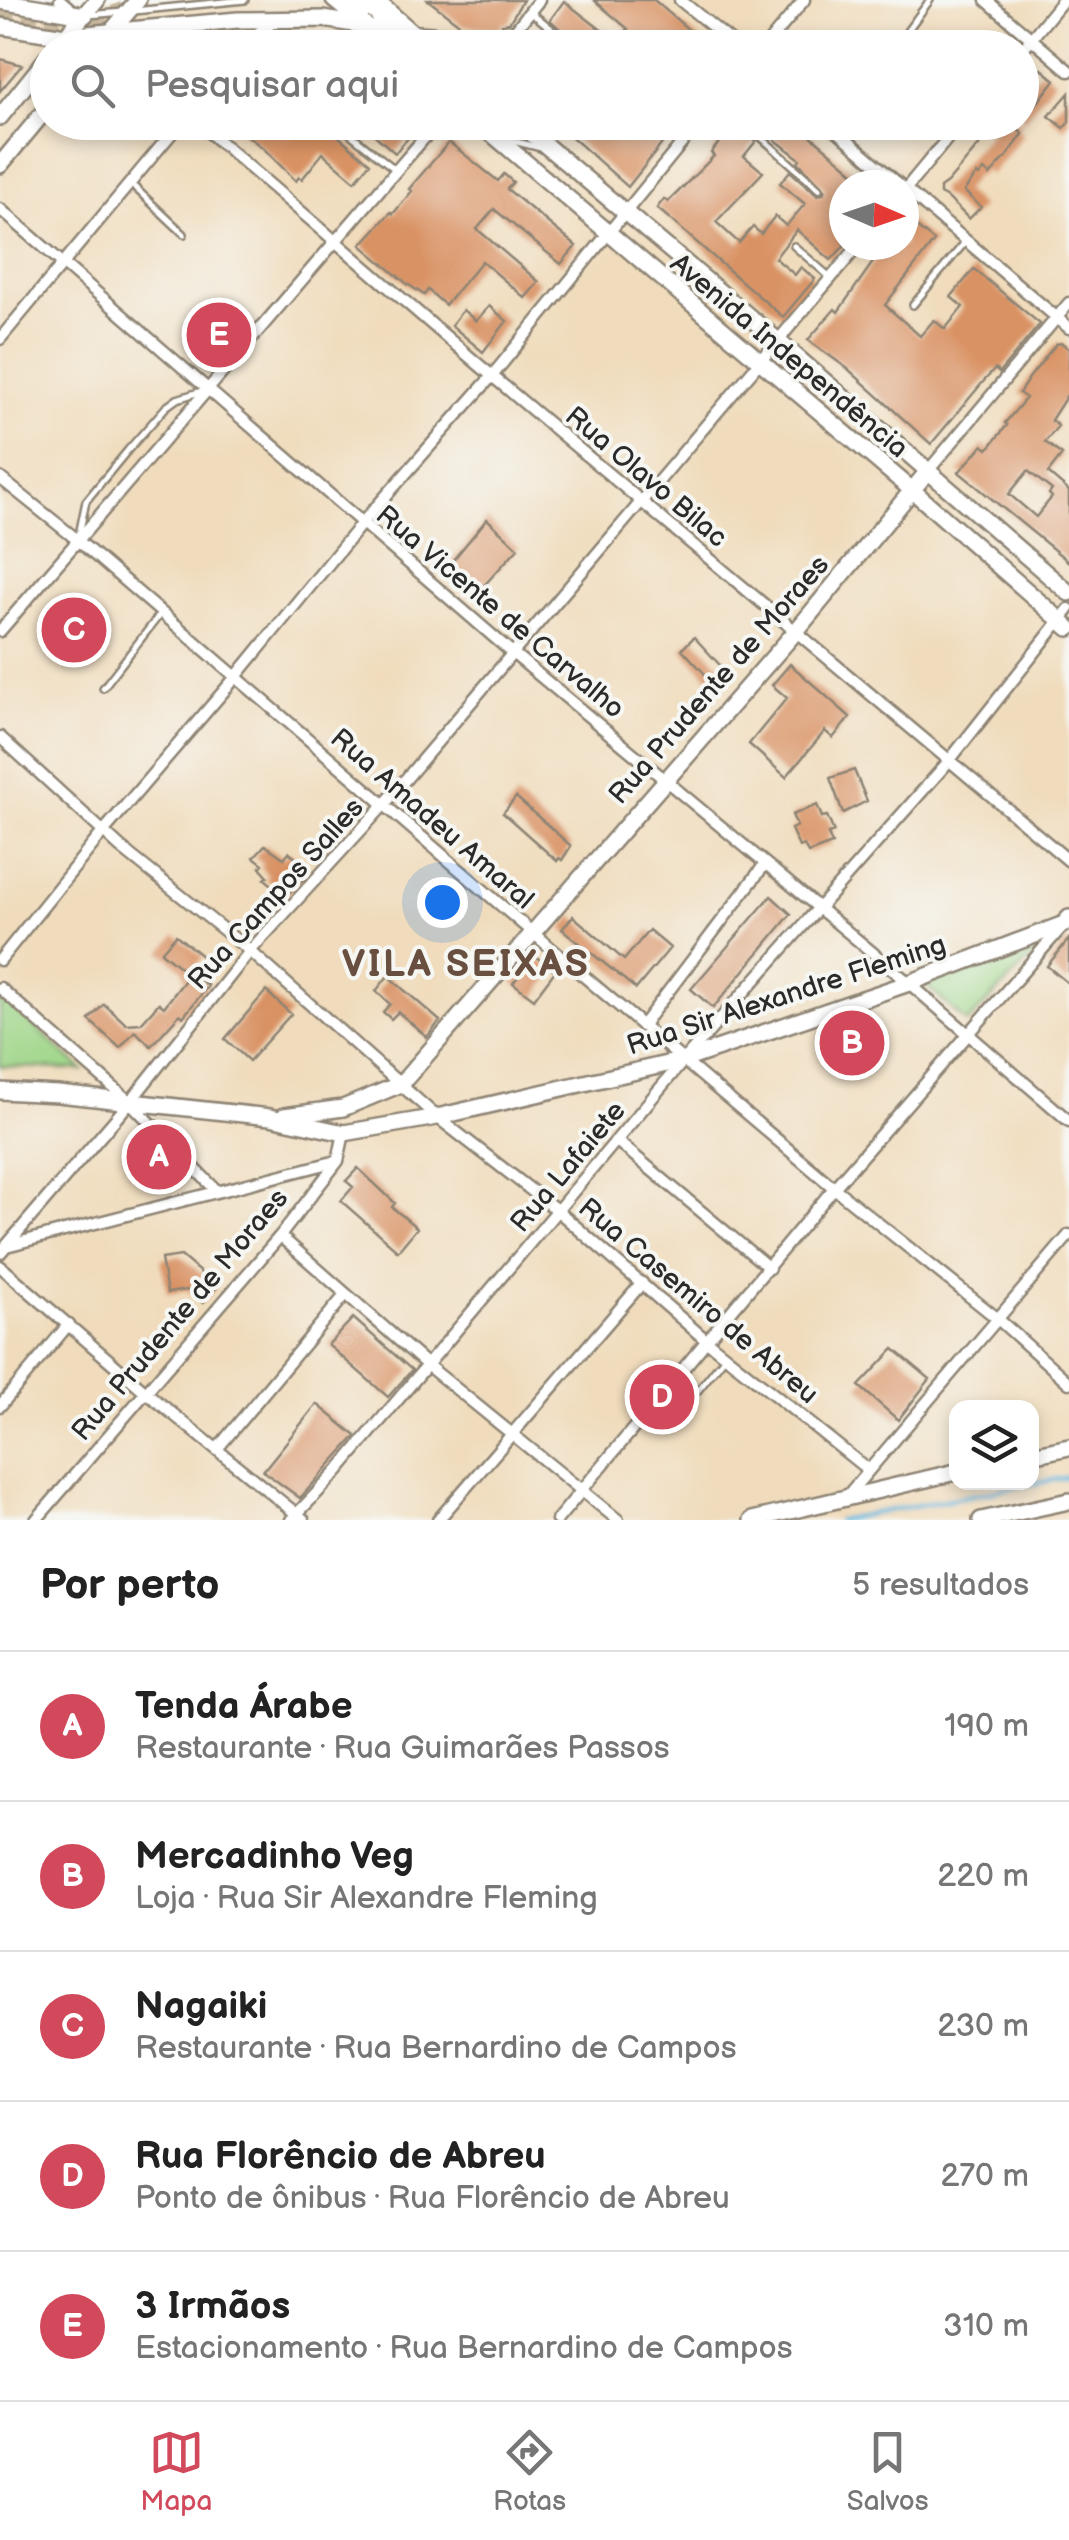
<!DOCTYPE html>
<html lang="pt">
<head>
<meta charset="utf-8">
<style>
	body { margin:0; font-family:"Balsamiq Sans",sans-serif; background:#f6f6f6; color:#222 }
	.controls { position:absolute; right:30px; bottom:30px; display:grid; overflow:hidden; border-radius:20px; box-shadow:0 5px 15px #0003 }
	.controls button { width:90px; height:90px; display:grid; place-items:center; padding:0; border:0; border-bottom:2px solid #e0e0e0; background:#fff; color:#222; font:50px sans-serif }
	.compass { position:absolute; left:829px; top:170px; width:90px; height:90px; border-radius:50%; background:#fff; box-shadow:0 5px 15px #0003; rotate:92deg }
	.you { position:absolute; left:442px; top:902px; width:35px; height:35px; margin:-25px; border:8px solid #fff; border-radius:50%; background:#1a73e8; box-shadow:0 0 0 15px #1a73e833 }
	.badge { display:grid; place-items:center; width:65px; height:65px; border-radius:50%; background:#d1495b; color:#fff; font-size:32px; font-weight:700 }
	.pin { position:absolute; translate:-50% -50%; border:5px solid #fff; box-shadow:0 2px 10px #0006 }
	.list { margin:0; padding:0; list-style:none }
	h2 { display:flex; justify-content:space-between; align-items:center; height:130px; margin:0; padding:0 40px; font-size:42px }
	h2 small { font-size:32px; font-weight:400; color:#767676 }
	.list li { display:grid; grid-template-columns:65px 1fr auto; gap:30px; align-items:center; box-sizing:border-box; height:150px; padding:0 40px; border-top:2px solid #e0e0e0 }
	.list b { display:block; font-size:38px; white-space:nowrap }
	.list p { margin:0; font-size:32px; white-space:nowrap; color:#767676 }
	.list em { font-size:32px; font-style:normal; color:#767676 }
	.icon { flex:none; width:55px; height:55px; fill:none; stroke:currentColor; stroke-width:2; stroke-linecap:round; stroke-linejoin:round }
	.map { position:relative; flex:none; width:1069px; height:1520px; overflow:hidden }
	.search { position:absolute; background:#fff; box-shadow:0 5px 15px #0003; left:30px; right:30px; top:30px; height:110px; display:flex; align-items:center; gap:25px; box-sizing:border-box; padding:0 35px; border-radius:55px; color:#767676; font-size:38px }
	.sheet { height:880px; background:#fff }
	nav { display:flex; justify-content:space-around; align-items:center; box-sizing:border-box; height:140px; border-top:2px solid #e0e0e0; background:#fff; font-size:28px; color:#767676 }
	nav a { display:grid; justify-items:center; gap:5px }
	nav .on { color:#d1495b }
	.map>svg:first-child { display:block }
</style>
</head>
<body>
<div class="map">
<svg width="1069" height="1520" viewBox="0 0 1069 1520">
	<rect width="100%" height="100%" fill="#f6f6f2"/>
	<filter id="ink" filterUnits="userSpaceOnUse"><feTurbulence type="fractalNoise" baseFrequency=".01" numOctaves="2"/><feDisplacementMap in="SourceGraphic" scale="20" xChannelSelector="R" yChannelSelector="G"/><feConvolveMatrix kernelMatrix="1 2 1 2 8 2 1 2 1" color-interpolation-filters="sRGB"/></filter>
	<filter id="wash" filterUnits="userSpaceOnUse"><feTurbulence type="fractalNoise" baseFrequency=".0048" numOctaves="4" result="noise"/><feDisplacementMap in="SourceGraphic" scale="40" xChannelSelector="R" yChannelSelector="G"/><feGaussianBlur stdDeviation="2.25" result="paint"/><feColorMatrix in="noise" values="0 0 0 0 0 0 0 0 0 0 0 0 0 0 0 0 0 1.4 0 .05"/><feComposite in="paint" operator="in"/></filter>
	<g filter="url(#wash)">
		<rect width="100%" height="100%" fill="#f0dcbc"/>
		<path fill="#9ed587" stroke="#648059" stroke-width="2.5" d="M1028,949L1034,955L967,1023L926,985Z
			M0,995L83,1070L0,1066Z"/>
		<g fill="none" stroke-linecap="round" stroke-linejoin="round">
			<path stroke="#65b8e1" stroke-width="4" d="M838,1520L1069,1477"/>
		</g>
		<g id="blocks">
			<path fill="#d99264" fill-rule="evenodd" d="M428,0H523L509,23L502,24L503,29L462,26Z
				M594,0H654L710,48H581L550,20L564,1L617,42L628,29Z
				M542,29L564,48H528Z
				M170,38L195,39V48H144L145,40Z
				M0,59L22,65L0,91Z
				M1042,69L1055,80L1017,129L1023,134L1007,156L990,175L984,170L979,176L977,174L964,191L981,207L969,219L949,199L940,194V188L947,183L999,122H1022V93Z
				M1069,93V122L1064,128L1049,116Z
				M229,122H349L338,136L370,163L355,181L323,153L302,179L299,177L296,181L263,148Z
				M360,122H408L400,132L408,138L395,153Z
				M555,122H679L628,187Z
				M727,122H738L756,141L744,156L763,172L716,222L739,243L753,227L761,234L775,216L786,226L805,204L780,183L790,171L817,195L823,194L825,189L798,162L800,159L760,128L764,122H795L869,185H844V246L831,260L797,230L775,258L795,275L801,267L815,279L783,317L657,208L664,199L668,202L714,156L711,153L724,136L720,132Z
				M449,142L498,181L504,174L513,182L507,189L576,246L561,264L494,209L477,229L539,282L525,298L482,261L445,305L428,290L424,295L406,283L361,245L391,212L393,214L412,191L409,189Z
				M904,217L934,241L885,305L920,336L934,320L945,329L963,307L951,297L974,269L1040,324L999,373L995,369L983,382L931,444L848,369L808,340L835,309L838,312L885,245H904Z
				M489,306L507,321L483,352L451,325L463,310L476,321Z
				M1062,343L1069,349V392L1051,420L1058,426L1045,442L1062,455L1048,473L1069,491V562L959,472L983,445L988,449L1007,425L1005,423L1026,398L1019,393L1029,378L1056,344ZM1028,471L1052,490L1049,494L1052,497L1036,517L1009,494Z
				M487,519L518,548L478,592L449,565Z
				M694,637L730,676L718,688L682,649Z
				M790,664L850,717L833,738L825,731L786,777L749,744L787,698L772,685Z
				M854,770L867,801L843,813L830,778Z
				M516,797L571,846L562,860L559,858L557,861L503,813Z
				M817,805L822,817L827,816L834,832L828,834L832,844L808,853L804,845L799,847L791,829L797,826L792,815Z
				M265,845L284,858L289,852L306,867L305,878L285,896L265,879L268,876L260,867L263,864L254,857Z
				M771,896L791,914L713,1008L691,989Z
				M573,916L624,960L649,930L670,948L636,989L562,929Z
				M176,935L203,957L191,972L208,986L183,1017L180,1014L151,1046L135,1031L120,1048L89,1020L104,1004L126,1024L141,1023L159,1003L164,1007L185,980L182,969L161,952Z
				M1069,939V984L1047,966Z
				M535,956L555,971L534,999L513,983Z
				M388,976L440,1021L427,1037L398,1012L391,1019L383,1012L390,1004L376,991Z
				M266,991L291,1014L249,1061L225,1039Z
				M358,1168L395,1203L392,1207L417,1228L398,1251L341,1201L353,1187L346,1181Z
				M181,1256L217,1287L203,1303L187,1290L167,1293L161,1259Z
				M353,1318L412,1370L388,1397L328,1345Z
				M894,1349L930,1379L898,1420L859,1386Z
				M317,1404L356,1436L300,1498L263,1471Z"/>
		</g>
	</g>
	<g filter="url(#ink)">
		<use href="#blocks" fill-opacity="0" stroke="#8e8474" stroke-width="2.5"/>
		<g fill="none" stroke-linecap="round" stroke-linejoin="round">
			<path stroke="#c9b99f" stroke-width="15" stroke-dasharray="15 8" stroke-linecap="butt" d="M0,16C47,25 78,29 123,9"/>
			<g stroke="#8e8474" stroke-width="10">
				<path id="lane" d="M346,0L366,16
					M134,11L245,0
					M532,13L575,48
					M89,15L123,12
					M374,23L402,48
					M902,38L930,0
					M490,122L513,141L541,148
					M744,122L819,189
					M349,133L396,170
					M130,183L184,234
					M794,246L830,277
					M913,305L966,241
					M207,323L238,351
					M191,343L218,308
					M79,535L86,501L128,450L166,407L177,399L202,391
					M103,688L161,613
					M680,1413L724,1358"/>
			</g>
			<g stroke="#8e8474" stroke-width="15">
				<path id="street" d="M60,0L75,13
					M680,0L739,48
					M986,0L1069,71
					M411,31L508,38
					M245,48L258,33L274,22
					M501,48L539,0
					M764,48L804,0
					M1022,50L1063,0
					M197,122L479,365L1069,861
					M827,122L900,185
					M904,188L1069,328
					M904,191L961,122
					M0,209L509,650L909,983L1069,1121
					M0,339L181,122
					M928,471L1069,303
					M0,478L75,538L533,933L834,1188L998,1319L1069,1383
					M0,631L438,122
					M0,737L120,847L250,951L437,1117L558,1211L707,1341L867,1469
					M0,960L103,832L235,678L362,523L492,376L699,122
					M0,988L130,1102L216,1190
					M642,1026L765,864
					M618,1142L769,1268
					M280,1236L427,1365L618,1520
					M6,1246L337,1161
					M0,1253L130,1102L250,951L383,806L859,245
					M0,1266L147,1393L304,1520
					M0,1406L69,1324
					M217,1449L346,1294
					M847,1496L1069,1235
					M36,1520L280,1236L338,1161L344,1133
					M291,1520L337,1472L684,1060L949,761L1069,609
					M438,1520L642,1283
					M557,1520L834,1188L1062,927"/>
			</g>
			<g stroke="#8e8474" stroke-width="20">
				<path id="secondary" d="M334,0L366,26
					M375,0L430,48
					M55,48L97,0
					M97,48L138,0
					M0,117L48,57
					M0,165L48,107
					M0,1091L58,1094L270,1117L344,1133L437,1117L684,1060L909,983L1064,924L1069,918
					M284,1116L343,1108L401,1084L797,630L928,471"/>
			</g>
			<g stroke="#8e8474" stroke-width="20">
				<path id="primary" d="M361,0L415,48
					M0,1L85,15
					M0,26L65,36L238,20L323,19L366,26L390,48
					M478,122L912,490L1069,628
					M518,122L778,341L1069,593
					M1032,1455L1069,1447
					M752,1520L956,1472
					M981,1520L1069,1501"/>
			</g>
			<use href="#lane" stroke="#fff" stroke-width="5"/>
			<use href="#street" stroke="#fff" stroke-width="10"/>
			<use href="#secondary" stroke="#fff" stroke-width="15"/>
			<use href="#primary" stroke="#fff" stroke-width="15"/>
		</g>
	</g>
	<g text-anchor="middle" stroke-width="8" stroke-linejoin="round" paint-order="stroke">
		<g font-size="28" fill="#2b2b2b" stroke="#f6f6f2">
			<text transform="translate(790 355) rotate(40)" y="10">Avenida Independência</text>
			<text transform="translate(647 476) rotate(40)" y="10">Rua Olavo Bilac</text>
			<text transform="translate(501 611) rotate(40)" y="10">Rua Vicente de Carvalho</text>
			<text transform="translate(718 679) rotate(-49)" y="10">Rua Prudente de Moraes</text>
			<text transform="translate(433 818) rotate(41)" y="10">Rua Amadeu Amaral</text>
			<text transform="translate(275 893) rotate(-48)" y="10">Rua Campos Salles</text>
			<text transform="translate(786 994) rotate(-18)" y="10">Rua Sir Alexandre Fleming</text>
			<text transform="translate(567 1166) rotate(-50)" y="10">Rua Lafaiete</text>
			<text transform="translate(699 1300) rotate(40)" y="10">Rua Casemiro de Abreu</text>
			<text transform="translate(179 1314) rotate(-50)" y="10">Rua Prudente de Moraes</text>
		</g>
		<g font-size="38" font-weight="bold" letter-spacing="2.5" fill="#684f3f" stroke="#f6f6f2">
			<text x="466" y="976">VILA SEIXAS</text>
		</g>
	</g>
</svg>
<div class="controls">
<button><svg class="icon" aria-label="layers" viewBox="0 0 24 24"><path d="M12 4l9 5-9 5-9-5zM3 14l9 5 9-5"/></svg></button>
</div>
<svg class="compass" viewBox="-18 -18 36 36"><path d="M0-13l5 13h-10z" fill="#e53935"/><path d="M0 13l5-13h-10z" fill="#767676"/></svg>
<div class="you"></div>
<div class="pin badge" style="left:159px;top:1157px">A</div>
<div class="pin badge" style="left:852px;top:1043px">B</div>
<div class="pin badge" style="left:74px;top:630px">C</div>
<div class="pin badge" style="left:662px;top:1397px">D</div>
<div class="pin badge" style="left:219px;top:335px">E</div>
<div class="search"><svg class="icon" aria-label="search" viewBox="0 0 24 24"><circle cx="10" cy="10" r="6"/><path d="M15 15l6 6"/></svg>Pesquisar aqui</div>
</div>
<section class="sheet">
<h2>Por perto<small>5 resultados</small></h2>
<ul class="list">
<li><span class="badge">A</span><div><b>Tenda Árabe</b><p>Restaurante · Rua Guimarães Passos</p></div><em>190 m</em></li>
<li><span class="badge">B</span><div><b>Mercadinho Veg</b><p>Loja · Rua Sir Alexandre Fleming</p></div><em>220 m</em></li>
<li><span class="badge">C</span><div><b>Nagaiki</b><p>Restaurante · Rua Bernardino de Campos</p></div><em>230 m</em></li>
<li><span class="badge">D</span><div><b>Rua Florêncio de Abreu</b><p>Ponto de ônibus · Rua Florêncio de Abreu</p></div><em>270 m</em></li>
<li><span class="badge">E</span><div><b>3 Irmãos</b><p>Estacionamento · Rua Bernardino de Campos</p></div><em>310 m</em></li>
</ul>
</section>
<nav>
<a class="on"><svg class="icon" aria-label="map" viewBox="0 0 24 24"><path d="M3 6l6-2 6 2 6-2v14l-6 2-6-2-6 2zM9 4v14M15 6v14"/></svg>Mapa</a>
<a><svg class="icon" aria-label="directions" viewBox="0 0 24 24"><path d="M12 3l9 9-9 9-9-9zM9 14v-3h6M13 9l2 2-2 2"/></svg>Rotas</a>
<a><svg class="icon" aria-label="saved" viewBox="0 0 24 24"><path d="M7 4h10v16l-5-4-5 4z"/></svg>Salvos</a>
</nav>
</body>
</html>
